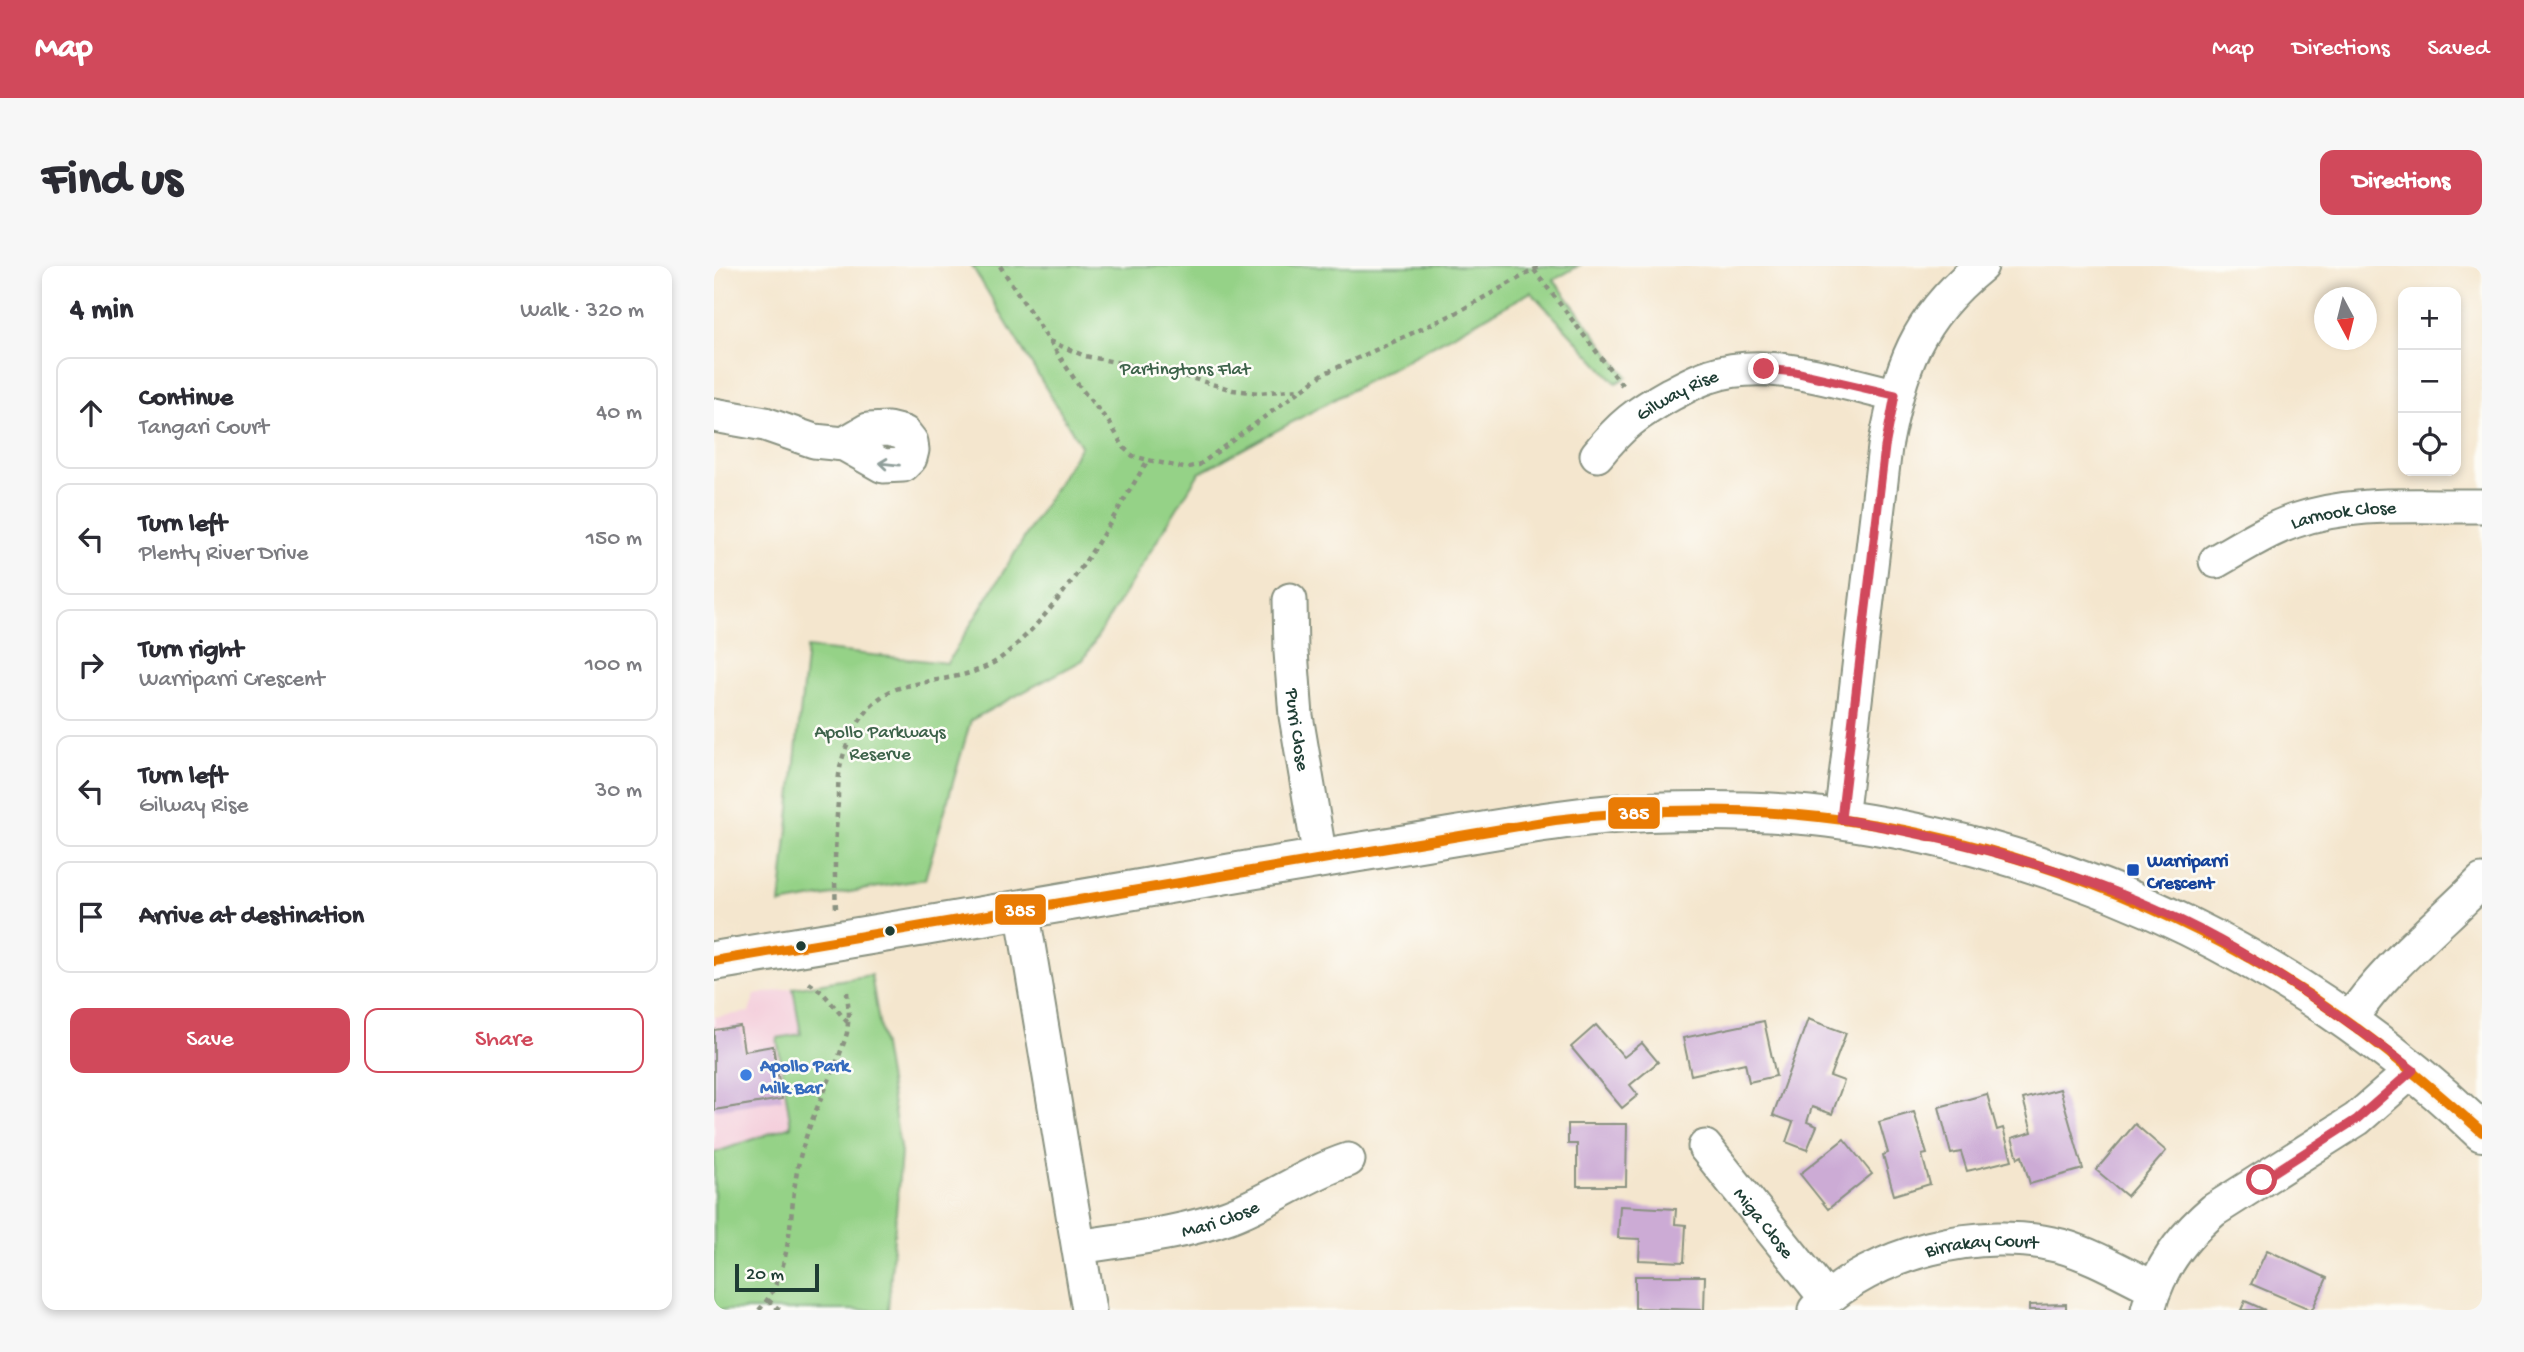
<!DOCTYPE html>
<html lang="en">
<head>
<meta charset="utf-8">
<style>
	body { margin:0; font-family:"Gochi Hand",sans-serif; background:#f7f7f7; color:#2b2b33 }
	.controls { position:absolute; right:21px; top:21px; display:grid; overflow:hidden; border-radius:14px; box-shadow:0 4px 10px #0003 }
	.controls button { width:63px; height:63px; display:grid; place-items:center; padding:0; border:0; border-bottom:2px solid #e1e1e2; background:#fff; color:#2b2b33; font:35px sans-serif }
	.compass { position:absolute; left:1600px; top:21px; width:63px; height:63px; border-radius:50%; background:#fff; box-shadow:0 4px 10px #0003; rotate:173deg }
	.scale { position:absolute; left:21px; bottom:18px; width:84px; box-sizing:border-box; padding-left:7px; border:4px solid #1f3d34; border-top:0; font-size:19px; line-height:24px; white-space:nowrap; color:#1f3d34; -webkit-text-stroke:5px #fdfcf7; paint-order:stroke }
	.stop { position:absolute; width:21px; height:21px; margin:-16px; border:5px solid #d1495b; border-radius:50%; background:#fff }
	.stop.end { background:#d1495b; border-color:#fff; box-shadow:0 2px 7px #0008 }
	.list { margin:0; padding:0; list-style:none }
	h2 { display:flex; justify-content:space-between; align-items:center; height:91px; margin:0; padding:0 28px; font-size:30px }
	h2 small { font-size:23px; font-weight:400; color:#7c7c81 }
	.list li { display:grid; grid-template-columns:46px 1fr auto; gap:21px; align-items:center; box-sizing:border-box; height:112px; margin:0 14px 14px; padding:0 14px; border:2px solid #e1e1e2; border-radius:14px }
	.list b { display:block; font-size:26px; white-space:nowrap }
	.list p { margin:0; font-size:23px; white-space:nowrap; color:#7c7c81 }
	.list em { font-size:23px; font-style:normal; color:#7c7c81 }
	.actions { display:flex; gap:14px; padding:21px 28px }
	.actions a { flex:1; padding:16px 0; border:2px solid #d1495b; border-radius:14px; text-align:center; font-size:24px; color:#d1495b }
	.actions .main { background:#d1495b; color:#fff }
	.icon { flex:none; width:38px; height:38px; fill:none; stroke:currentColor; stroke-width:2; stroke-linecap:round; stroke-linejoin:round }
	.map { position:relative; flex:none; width:1768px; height:1044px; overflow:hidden; border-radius:14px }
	header { display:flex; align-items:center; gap:42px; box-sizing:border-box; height:98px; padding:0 35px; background:#d1495b; color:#fff }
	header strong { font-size:33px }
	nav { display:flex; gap:38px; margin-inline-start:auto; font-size:24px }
	.intro { display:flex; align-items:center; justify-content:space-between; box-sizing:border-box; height:168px; padding:0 42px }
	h1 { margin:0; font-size:49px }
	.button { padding:18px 32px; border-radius:14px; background:#d1495b; color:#fff; font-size:24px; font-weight:700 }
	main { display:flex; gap:42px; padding:0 42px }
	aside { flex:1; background:#fff; border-radius:14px; box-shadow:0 4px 10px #0003 }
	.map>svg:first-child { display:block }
</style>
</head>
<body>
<header>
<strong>Map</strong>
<nav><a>Map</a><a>Directions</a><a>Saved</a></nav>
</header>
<div class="intro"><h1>Find us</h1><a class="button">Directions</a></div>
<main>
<aside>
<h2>4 min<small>Walk · 320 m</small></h2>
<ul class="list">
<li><svg class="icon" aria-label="ahead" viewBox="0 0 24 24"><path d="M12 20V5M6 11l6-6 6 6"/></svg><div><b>Continue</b><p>Tangari Court</p></div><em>40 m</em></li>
<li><svg class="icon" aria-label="left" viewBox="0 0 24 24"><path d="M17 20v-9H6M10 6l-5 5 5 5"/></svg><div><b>Turn left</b><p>Plenty River Drive</p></div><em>150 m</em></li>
<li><svg class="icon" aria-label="right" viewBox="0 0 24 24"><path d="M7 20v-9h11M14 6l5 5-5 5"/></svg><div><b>Turn right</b><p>Warriparri Crescent</p></div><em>100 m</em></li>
<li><svg class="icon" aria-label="left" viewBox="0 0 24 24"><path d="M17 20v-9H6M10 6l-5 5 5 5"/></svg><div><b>Turn left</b><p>Gilway Rise</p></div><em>30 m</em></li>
<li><svg class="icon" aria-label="arrive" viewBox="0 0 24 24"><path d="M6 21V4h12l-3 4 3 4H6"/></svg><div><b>Arrive at destination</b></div></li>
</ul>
<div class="actions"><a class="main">Save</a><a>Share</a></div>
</aside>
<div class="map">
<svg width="1768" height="1044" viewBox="0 0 1768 1044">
	<rect width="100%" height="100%" fill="#fdfcf7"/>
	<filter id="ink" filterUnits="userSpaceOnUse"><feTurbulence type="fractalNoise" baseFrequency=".0143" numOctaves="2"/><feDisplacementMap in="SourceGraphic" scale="14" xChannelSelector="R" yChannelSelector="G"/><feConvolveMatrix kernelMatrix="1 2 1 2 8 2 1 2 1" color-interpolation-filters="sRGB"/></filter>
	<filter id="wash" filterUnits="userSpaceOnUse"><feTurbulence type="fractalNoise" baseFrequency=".00686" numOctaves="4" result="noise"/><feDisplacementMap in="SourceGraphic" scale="28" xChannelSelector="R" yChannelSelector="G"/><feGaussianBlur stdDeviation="1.57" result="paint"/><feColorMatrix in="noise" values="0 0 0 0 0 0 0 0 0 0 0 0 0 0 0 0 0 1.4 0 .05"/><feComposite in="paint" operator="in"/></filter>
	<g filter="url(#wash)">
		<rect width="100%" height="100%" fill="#f4e6ce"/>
		<path fill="#f4cfdc" d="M79,722L87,769L63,773L77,860L0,887V751L35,746L41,729Z"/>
		<path fill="#95d287" stroke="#5a885e" stroke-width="2" d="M258,0H864L840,14L913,111L902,117L817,26L485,207L369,394L257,454L211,613L66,638L93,382L233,397L367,180Z
			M157,709L187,887L174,1044H0V887L77,860L63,772L87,768L79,722Z"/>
		<g id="blocks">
			<path fill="#ccabd5" d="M1094,753L1132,767L1116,810L1130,815L1118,848L1098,841L1093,856L1103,860L1093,884L1072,876L1079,856L1059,849Z
				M1050,755L1062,810L1035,816L1031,797L977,809L969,772Z
				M882,759L910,791L928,777L944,796L916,819L924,829L908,842L857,781Z
				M26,760L30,785L59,780L68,833L0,844V764Z
				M1346,823L1369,903L1316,918L1308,890L1304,892L1298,872L1318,866L1309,833Z
				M1273,828L1283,864L1289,862L1298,894L1253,905L1247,886L1237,888L1225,841Z
				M1200,846L1213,888L1208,889L1216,918L1180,929L1169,889L1174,887L1165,856Z
				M854,858H913L912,920H863V878H854Z
				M1421,858L1452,885L1413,930L1382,904Z
				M1130,873L1158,908L1114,943L1086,908Z
				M906,940L962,943L961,958L972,959L970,996L925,994L926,973L904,972Z
				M1553,984L1613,1012L1598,1044L1537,1018Z
				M921,1010H991L990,1044L921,1042Z
				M1531,1035L1551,1044H1527Z
				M1352,1038V1044H1315V1039Z"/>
		</g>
	</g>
	<g filter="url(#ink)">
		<use href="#blocks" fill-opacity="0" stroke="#8a9281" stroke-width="2"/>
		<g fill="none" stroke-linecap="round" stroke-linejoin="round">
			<g stroke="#8a9281" stroke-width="37">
				<g id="street">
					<path d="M0,149L51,158L100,175L130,178L169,200L189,199L196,192L198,184L197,176L190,167L174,163L154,164L130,178"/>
					<path id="s1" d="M883,189C907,159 923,147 957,128C969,122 982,114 996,110C1055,90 1122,116 1181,129"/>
					<path id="s2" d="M1502,295C1527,281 1553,264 1580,255C1639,234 1706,241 1768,240"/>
					<path id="s3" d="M576,334L577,386L582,450L606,592"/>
					<path d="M1127,553L1171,181C1187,100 1201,54 1267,0"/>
					<path d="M308,643L375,1044"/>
					<path d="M1635,755C1671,701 1723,661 1768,615"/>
					<path id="s4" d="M991,881L1112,1032"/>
					<path id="s5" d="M365,981C414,973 466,968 513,951C555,936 591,908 634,894"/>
					<path id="s6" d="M1101,1044C1158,986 1268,959 1347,980C1379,989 1409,1007 1440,1022"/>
					<path d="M1434,1044C1444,1003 1468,971 1500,944L1643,853L1699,804"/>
				</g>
			</g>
			<g stroke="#8a9281" stroke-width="42">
				<path id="secondary" d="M0,695C179,666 357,635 536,604C607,592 677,581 748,569C810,559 872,548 934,546C999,544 1067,544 1131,554C1373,590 1591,697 1768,866"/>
			</g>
			<path stroke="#8a9281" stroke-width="4.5" stroke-dasharray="5 5" stroke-linecap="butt" d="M286,0L365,120L397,159L410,182L419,190L434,194
				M820,4L911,123
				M335,75L371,90L466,109L519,124L545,127L586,123
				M122,642C120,607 121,571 124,536C124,522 124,507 128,494C135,467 157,429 185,422C222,411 264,414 294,386C355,333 393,261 434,194L470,202L485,199L609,108L740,48L827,0
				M95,717L109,727L134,757
				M54,1034L66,1044
				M45,1044C84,1001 72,937 88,884C99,844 121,807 133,767L135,748L133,726"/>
			<use href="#street" stroke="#fff" stroke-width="33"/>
			<use href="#secondary" stroke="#fff" stroke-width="38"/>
			<g stroke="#fdfcf7" stroke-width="16">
				<path id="bus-1" d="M0,695L841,554C928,543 1018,541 1105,551C1288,571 1479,645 1629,752C1678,787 1723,826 1768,866"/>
			</g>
			<use href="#bus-1" stroke="#e97b05" stroke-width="10"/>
		</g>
		<defs><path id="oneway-shaft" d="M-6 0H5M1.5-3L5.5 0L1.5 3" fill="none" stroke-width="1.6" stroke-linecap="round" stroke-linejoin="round" transform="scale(1.75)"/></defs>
		<use stroke="#8f9e9a" href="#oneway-shaft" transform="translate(175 198) rotate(-174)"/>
	</g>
	<g fill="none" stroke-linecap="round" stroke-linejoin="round" filter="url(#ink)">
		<path stroke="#d1495b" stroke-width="9" d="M1050,103L1081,106L1181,129L1171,181L1127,553C1257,576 1389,610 1505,674C1574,712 1637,757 1699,804L1643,853L1548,914"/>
	</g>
	<rect fill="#1a4fb4" stroke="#fdfcf7" stroke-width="2.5" x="1412" y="597" width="14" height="14" rx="3.5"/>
	<g fill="#1f3d34" stroke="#fdfcf7" stroke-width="2.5">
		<circle cx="176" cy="665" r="6"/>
		<circle cx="87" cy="680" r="6"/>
	</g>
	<circle fill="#3f7fe0" stroke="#fdfcf7" stroke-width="2.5" cx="32" cy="809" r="7"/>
	<g text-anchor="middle" stroke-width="5" stroke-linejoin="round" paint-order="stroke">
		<g font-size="19" fill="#3c6249" stroke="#fdfcf7">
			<text x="471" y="108">Partingtons Flat</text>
			<text x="166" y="471">Apollo Parkways<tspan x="166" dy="22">Reserve</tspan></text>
		</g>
		<g font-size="19" fill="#1f3d34" stroke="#fdfcf7">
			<text dy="7" stroke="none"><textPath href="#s1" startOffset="102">Gilway Rise</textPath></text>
			<text dy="7" stroke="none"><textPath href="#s2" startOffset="138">Larnook Close</textPath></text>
			<text dy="7" stroke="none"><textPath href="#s3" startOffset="130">Purri Close</textPath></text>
			<text dy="7" stroke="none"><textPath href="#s5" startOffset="144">Mari Close</textPath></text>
			<text dy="7" stroke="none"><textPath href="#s4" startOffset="96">Miga Close</textPath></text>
			<text dy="7" stroke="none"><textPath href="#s6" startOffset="184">Birrakay Court</textPath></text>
		</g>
		<g font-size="19" font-weight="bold" fill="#164399" stroke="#fdfcf7" text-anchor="start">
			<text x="1433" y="600">Warriparri<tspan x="1433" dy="22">Crescent</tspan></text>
		</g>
		<g font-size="19" font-weight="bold" fill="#366cbe" stroke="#fdfcf7" text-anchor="start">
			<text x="46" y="805">Apollo Park<tspan x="46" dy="22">Milk Bar</tspan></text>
		</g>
	</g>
	<g stroke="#fdfcf7" stroke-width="2.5">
		<rect x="893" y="530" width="54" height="34" rx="7" fill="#e97b05"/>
		<rect x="280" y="627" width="53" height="33" rx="7" fill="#e97b05"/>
	</g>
	<g font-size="19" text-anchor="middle" font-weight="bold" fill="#fff">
		<text x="920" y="553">385</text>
		<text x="306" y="650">385</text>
	</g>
</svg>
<div class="controls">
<button>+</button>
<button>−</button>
<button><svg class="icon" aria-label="locate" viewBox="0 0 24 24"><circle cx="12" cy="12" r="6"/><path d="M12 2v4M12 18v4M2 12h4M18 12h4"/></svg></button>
</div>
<svg class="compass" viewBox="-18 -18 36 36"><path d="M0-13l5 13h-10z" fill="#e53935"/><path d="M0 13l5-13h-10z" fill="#7c7c81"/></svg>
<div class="scale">20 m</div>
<div class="stop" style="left:1548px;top:914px"></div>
<div class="stop end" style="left:1050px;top:103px"></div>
</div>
</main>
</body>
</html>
